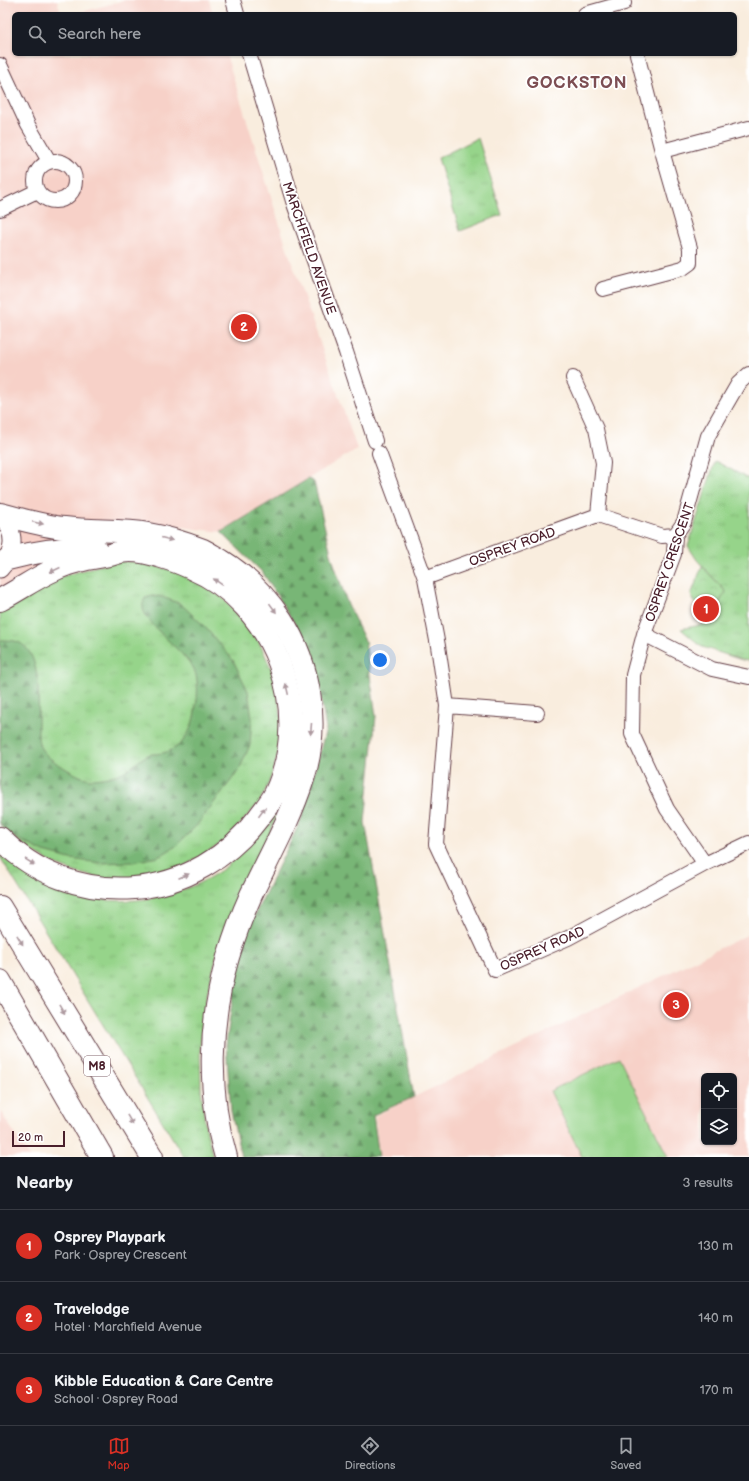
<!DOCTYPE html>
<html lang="en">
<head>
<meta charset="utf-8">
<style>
	body { margin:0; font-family:"Balsamiq Sans",sans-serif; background:#20242c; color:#f1f3f6 }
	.controls { position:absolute; right:12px; bottom:12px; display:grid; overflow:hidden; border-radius:6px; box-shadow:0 1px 3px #0004 }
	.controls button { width:36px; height:36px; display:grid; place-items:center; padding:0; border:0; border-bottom:1px solid #363941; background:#171b24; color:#f1f3f6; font:20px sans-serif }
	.scale { position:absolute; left:12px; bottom:10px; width:53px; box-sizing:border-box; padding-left:4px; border:2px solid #4a1f2b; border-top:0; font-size:11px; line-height:14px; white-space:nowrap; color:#4a1f2b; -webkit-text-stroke:3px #fff; paint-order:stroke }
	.you { position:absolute; left:380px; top:660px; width:14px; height:14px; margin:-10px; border:3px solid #fff; border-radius:50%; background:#1a73e8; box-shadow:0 0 0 6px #1a73e833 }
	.badge { display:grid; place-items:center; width:26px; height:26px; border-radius:50%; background:#d93025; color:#fff; font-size:13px; font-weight:700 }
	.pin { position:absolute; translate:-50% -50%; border:2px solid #fff; box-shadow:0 1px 4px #0006 }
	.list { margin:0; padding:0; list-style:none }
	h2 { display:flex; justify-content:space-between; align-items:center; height:52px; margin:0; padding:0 16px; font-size:17px }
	h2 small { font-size:13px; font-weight:400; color:#9ea1a6 }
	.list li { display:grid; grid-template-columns:26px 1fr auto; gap:12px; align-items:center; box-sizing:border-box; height:72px; padding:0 16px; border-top:1px solid #363941 }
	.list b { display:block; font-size:15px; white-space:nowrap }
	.list p { margin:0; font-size:13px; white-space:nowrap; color:#9ea1a6 }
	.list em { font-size:13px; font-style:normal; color:#9ea1a6 }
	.icon { flex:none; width:22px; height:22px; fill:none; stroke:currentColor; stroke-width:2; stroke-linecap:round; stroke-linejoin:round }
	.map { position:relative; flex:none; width:749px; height:1157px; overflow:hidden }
	.search { position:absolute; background:#171b24; box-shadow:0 1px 3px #0004; left:12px; right:12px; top:12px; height:44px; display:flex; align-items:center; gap:10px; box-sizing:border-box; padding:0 14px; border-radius:6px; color:#9ea1a6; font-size:15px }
	.sheet { height:268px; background:#171b24 }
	nav { display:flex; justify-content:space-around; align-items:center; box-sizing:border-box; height:56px; border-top:1px solid #363941; background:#171b24; font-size:11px; color:#9ea1a6 }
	nav a { display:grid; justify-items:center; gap:2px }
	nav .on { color:#d93025 }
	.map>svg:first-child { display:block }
</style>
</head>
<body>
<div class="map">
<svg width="749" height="1157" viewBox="0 0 749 1157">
	<defs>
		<pattern id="grass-tufts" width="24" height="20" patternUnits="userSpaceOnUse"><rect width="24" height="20" fill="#96d48a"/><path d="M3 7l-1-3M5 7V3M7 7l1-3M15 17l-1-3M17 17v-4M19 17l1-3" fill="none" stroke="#83b677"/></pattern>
		<pattern id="forest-firs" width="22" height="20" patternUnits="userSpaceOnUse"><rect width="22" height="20" fill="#78b676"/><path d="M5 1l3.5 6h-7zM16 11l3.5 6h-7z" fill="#649361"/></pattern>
		<pattern id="park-crowns" width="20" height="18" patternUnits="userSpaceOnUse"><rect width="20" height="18" fill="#96d48a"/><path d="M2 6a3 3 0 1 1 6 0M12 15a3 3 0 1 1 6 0" fill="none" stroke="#83b677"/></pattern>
	</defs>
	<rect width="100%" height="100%" fill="#fff"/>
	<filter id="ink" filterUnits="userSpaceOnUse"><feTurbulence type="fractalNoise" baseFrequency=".025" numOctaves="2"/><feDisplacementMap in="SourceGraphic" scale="8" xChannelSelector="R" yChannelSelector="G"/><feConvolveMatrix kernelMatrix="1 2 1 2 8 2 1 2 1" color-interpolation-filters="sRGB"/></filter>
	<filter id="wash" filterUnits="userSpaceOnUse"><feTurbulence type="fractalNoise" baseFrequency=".012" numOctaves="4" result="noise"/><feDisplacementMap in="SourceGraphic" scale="16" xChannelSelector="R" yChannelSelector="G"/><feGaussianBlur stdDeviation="0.9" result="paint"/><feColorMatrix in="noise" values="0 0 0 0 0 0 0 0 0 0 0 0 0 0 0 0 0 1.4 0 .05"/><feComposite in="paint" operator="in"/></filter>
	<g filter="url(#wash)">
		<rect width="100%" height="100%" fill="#f9edde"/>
		<path fill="#f7d1c8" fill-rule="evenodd" d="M0,0H57L61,14H14V54H226L287,248L357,449L221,532L135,521L0,604Z
			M125,0H209L213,14H74Z
			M749,934V1157H379L375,1116ZM704,1076H734V1142H704Z
			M0,1111L30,1157H0Z"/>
		<path fill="url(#grass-tufts)" stroke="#707a5a" d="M478,138L502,215L460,231L438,158Z
			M715,461L749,479V661L742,660L702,647L681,629L705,624L726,592L697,560L688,546Z
			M115,561L140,562L184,573L223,598L255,633L275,677L282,721L279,751L269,783L259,803L224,842L181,868L134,879H105L78,873L54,864L33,852L8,834L0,824V607L42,582Z
			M282,805L217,954L206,999L200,1047L201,1088L205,1124L213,1157H184L0,857V855C10,862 21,872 32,877C55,888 79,898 104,900C147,904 193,892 227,866C248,849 265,827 282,805Z"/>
		<path fill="url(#forest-firs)" stroke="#616a50" d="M308,479L314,482L332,558L348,605L365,641L376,716L365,822L414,1097L373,1115L379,1157H241L231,1111L226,1045L240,945L301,820L326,729L317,677L306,642L263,573L221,532Z
			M153,596L162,597L181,604L205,627L233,660L248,691L252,718L250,745L239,770L197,825L176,846L158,857L133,862L100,863L70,859L44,852L14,837L0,823V640C5,640 13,640 18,642C43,652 38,704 38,726C38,734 37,743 42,750C47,757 55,762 63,767C70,771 81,778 90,779C102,779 118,776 128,769C136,765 144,754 153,754C176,754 189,739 194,717C197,703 200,683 194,669C185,652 143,623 143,607C142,604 144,601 145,598Z"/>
		<path fill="url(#park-crowns)" stroke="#707a5a" d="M702,566L726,592L705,624L691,595Z"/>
		<path fill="#96d48a" stroke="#707a5a" d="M619,1057L668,1157H582L550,1091Z"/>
	</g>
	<g filter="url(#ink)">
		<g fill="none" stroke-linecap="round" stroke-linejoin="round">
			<g stroke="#643e46" stroke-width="16">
				<path id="minor" d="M233,0L237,14
					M585,14L624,3
					M249,54L293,201L346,352L375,441
					M0,65L28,125L49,161
					M662,151L749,128
					M35 181a20 20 0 1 1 40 0a20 20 0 1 1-40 0Z
					M0,209L37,191
					M603,289L683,268L690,263V248L662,151L637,54
					M573,378L596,429L603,463L598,515
					M379,453L425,578
					M675,535L662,536L598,515L425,578L438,646L447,706L436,844L495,970L568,938L705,864L749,843
					M644,634L712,669L749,677
					M447,706L537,713
					M705,864L667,809L632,734L633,675L644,634L674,554L675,535L684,522L708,436L738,384L749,374"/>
			</g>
			<g stroke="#643e46" stroke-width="19">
				<path id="tertiary" d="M0,517C18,532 14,554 0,569"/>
			</g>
			<g stroke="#643e46" stroke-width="24">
				<path id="trunk" d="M0,514C21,519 43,526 64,528C92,532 121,529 148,534C166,537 185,543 203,550C209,553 215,557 222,561C246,576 265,595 281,619C311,665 320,726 303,779C290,820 269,857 251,895C242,915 234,937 228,957C209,1021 207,1093 226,1157"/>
			</g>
			<g stroke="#643e46" stroke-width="24">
				<path id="motorway" d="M8,559C37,551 65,547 96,549
					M0,600C19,590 37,577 56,569C73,561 92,558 110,555C116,553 123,551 130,551C147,551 176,561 191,568C276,604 314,711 275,794C271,802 264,810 259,817C229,857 184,884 134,888C84,892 34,874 0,838
					M0,907L152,1157
					M0,981L102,1157"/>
			</g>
			<use href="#minor" stroke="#fff" stroke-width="14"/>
			<use href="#tertiary" stroke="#fff" stroke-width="17"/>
			<use href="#trunk" stroke="#fff" stroke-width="22"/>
			<use href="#motorway" stroke="#fff" stroke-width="22"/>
		</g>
		<defs><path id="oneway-solid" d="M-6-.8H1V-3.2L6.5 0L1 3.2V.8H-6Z"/></defs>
		<g fill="#ae9aa0">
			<use href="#oneway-solid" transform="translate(38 523) rotate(11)"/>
			<use href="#oneway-solid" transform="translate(167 539) rotate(15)"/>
			<use href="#oneway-solid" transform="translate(55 570) rotate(155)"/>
			<use href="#oneway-solid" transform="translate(218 582) rotate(-145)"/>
			<use href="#oneway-solid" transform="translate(273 608) rotate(54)"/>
			<use href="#oneway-solid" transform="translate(287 689) rotate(-103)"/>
			<use href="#oneway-solid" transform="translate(311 729) rotate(95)"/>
			<use href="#oneway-solid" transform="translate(262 812) rotate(-54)"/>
			<use href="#oneway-solid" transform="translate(30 862) rotate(32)"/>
			<use href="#oneway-solid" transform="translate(184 876) rotate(-23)"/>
			<use href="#oneway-solid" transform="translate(20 940) rotate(59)"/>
			<use href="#oneway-solid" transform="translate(62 1009) rotate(59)"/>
			<use href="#oneway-solid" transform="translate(130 1120) rotate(59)"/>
		</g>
	</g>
	<g text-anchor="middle" stroke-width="3.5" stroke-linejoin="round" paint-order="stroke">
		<rect fill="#fff" stroke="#80626b" stroke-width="1" x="84" y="1056" width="26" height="20" rx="3"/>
		<g font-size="12" font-weight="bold" fill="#4a1f2b">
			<text x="97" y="1070">M8</text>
		</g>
		<g font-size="13" fill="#4a1f2b" stroke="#fff">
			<text transform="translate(310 248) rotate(71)" y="5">MARCHFIELD AVENUE</text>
			<text transform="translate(512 546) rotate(-20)" y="5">OSPREY ROAD</text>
			<text transform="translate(669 562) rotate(-71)" y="5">OSPREY CRESCENT</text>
			<text transform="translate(542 948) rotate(-24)" y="5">OSPREY ROAD</text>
		</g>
		<g font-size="17" font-weight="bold" letter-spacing="1" fill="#7d4e53" stroke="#fff">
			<text x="577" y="88">GOCKSTON</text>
		</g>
	</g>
</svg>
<div class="controls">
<button><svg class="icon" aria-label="locate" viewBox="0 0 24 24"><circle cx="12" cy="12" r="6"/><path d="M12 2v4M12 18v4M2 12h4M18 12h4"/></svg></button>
<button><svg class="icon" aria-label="layers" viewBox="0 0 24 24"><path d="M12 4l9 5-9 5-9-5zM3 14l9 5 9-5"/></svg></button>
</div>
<div class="scale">20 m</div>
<div class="you"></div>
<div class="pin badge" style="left:706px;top:609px">1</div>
<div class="pin badge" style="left:244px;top:327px">2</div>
<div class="pin badge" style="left:676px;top:1005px">3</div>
<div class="search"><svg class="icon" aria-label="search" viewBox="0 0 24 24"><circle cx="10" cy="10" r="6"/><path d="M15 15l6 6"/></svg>Search here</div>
</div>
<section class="sheet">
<h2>Nearby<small>3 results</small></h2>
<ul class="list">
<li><span class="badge">1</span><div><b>Osprey Playpark</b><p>Park · Osprey Crescent</p></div><em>130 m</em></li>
<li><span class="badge">2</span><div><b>Travelodge</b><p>Hotel · Marchfield Avenue</p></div><em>140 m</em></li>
<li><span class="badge">3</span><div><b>Kibble Education &amp; Care Centre</b><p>School · Osprey Road</p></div><em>170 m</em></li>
</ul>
</section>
<nav>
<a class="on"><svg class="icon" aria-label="map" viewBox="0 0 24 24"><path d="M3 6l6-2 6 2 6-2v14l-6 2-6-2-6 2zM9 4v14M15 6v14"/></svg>Map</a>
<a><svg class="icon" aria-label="directions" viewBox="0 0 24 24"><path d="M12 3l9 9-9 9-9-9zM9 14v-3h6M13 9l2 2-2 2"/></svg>Directions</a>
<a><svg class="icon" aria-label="saved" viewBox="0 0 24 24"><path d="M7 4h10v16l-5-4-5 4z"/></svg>Saved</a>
</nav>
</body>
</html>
